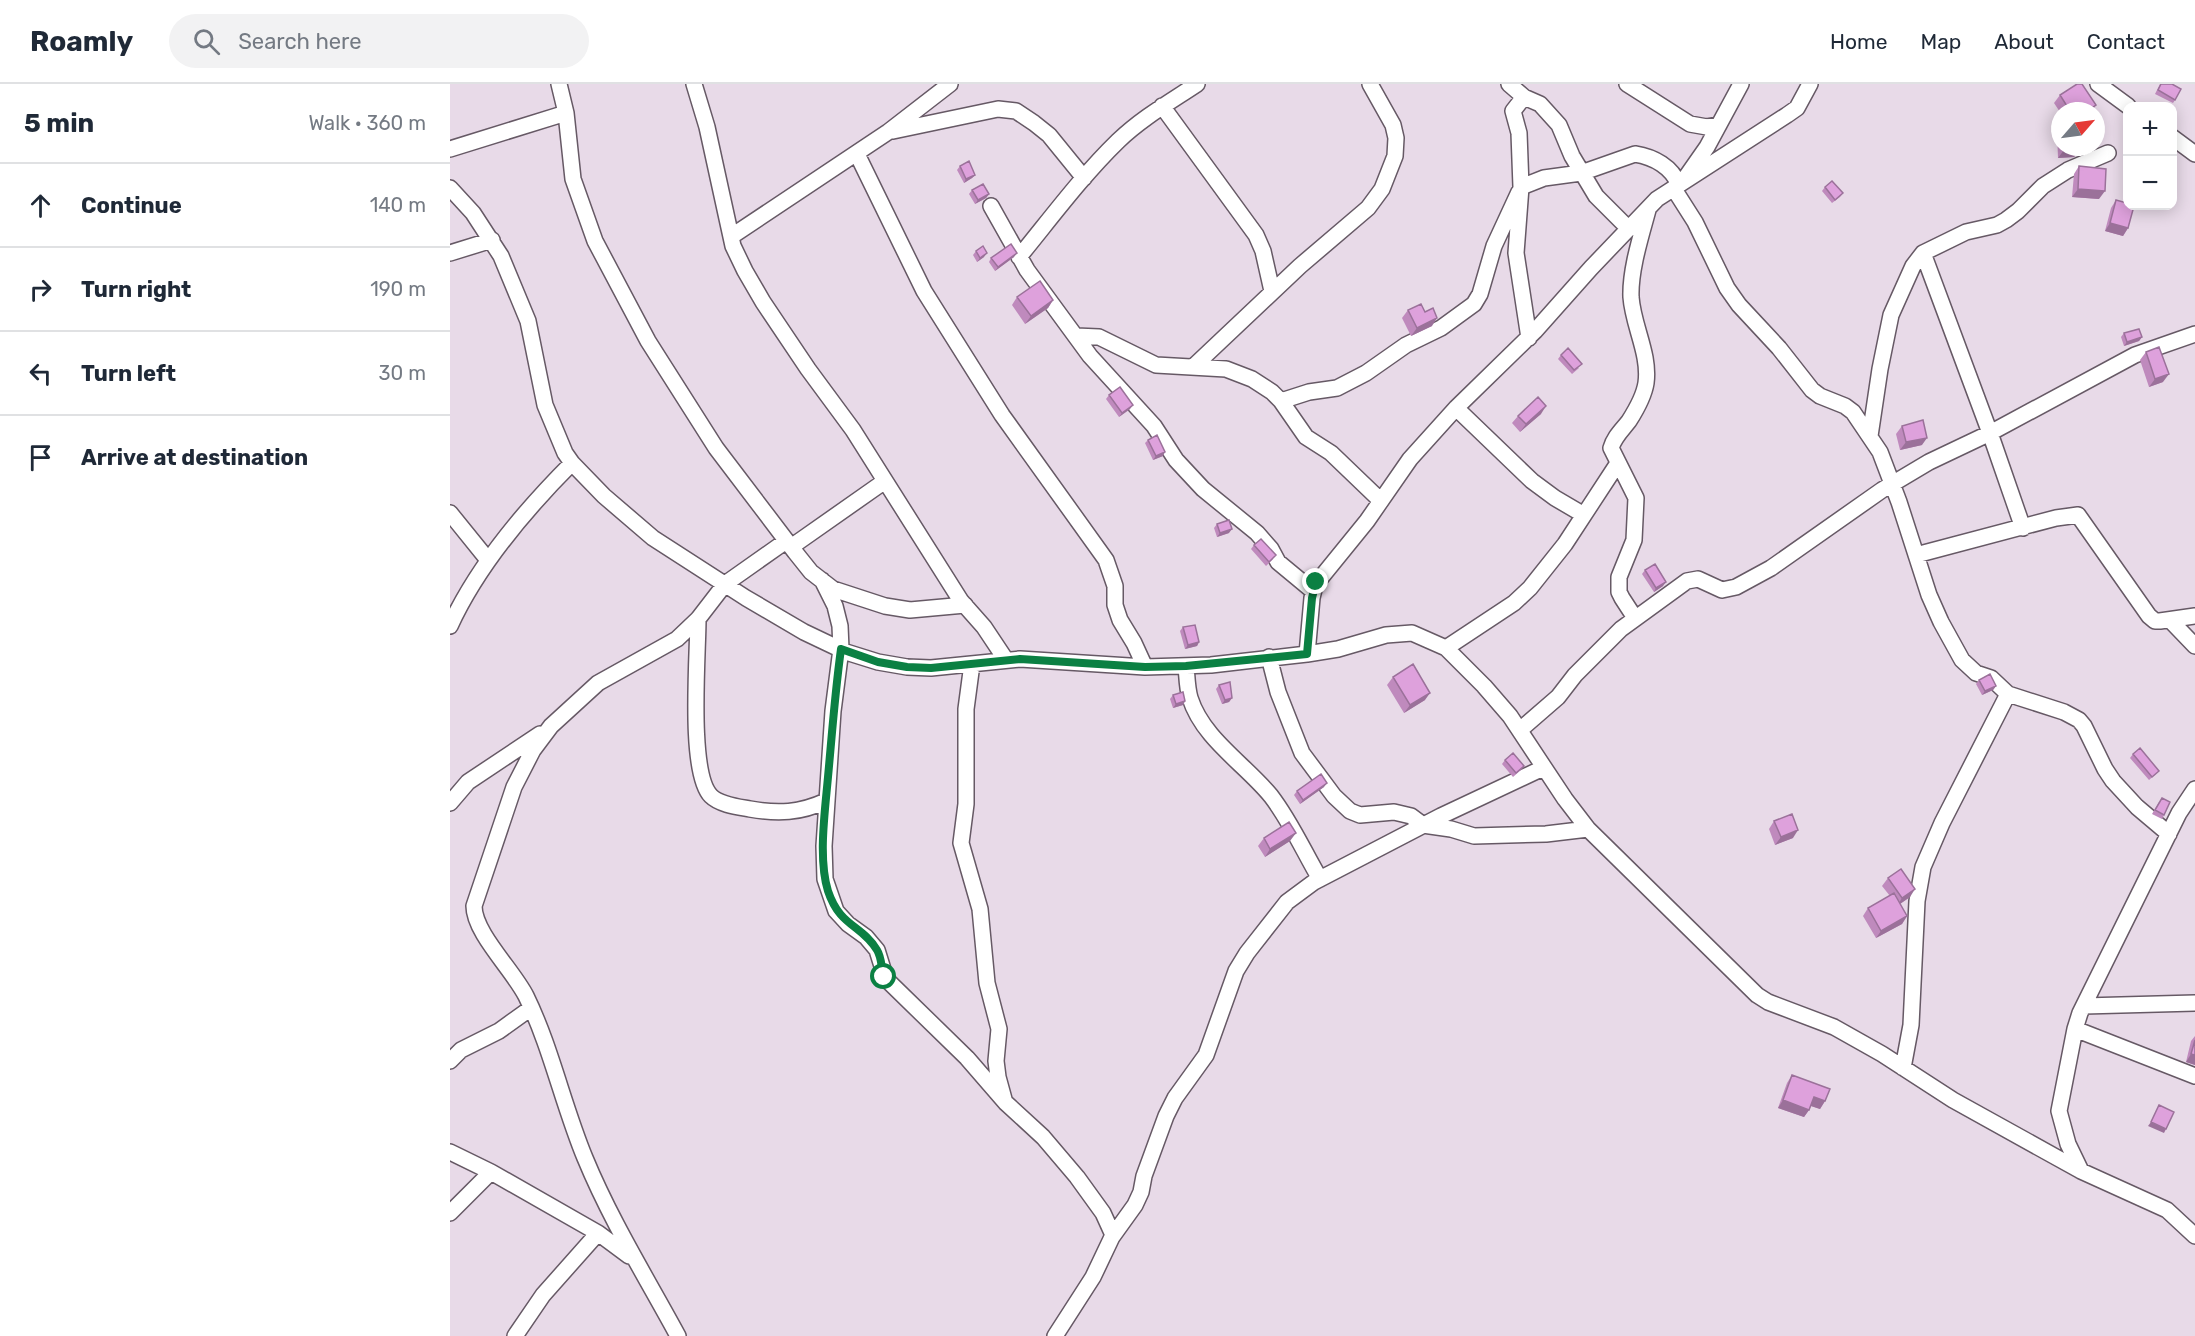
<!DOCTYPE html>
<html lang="en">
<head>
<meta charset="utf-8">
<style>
	body { margin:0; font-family:Rubik,sans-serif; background:#f2f2f3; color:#1f2937 }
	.controls { position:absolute; right:18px; top:18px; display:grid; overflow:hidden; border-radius:12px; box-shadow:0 3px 15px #0003 }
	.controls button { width:54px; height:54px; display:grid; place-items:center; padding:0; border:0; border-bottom:2px solid #e0e1e3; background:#fff; color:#1f2937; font:30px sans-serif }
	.compass { position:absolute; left:1601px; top:18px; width:54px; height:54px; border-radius:50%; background:#fff; box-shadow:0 3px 15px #0003; rotate:62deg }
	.stop { position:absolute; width:18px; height:18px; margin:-14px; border:4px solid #0b8043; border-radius:50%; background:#fff }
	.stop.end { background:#0b8043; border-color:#fff; box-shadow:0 2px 6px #0008 }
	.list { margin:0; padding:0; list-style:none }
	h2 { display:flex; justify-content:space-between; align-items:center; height:78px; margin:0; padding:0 24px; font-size:26px }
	h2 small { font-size:20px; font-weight:400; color:#747a83 }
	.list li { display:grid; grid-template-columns:39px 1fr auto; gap:18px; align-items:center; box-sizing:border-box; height:84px; padding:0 24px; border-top:2px solid #e0e1e3 }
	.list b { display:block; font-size:22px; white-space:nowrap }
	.list em { font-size:20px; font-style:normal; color:#747a83 }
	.icon { flex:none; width:33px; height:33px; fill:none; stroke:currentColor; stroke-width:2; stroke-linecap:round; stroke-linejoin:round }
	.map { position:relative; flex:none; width:1745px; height:1252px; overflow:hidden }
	header { display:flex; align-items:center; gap:36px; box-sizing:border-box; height:84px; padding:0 30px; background:#fff; border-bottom:2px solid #e0e1e3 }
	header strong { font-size:28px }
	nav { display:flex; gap:33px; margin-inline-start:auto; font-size:21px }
	.search { width:420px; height:54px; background:#f2f2f3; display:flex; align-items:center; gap:15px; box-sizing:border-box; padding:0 21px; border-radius:33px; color:#747a83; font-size:22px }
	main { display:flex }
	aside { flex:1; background:#fff }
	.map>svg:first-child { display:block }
</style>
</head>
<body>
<header>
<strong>Roamly</strong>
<div class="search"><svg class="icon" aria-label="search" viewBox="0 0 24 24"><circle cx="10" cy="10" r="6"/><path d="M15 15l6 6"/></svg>Search here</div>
<nav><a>Home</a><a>Map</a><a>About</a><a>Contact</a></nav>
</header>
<main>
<aside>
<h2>5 min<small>Walk · 360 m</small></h2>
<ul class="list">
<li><svg class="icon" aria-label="ahead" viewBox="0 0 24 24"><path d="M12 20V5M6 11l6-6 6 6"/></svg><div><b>Continue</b></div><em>140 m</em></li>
<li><svg class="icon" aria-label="right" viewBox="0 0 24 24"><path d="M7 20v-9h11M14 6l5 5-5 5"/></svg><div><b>Turn right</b></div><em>190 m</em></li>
<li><svg class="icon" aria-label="left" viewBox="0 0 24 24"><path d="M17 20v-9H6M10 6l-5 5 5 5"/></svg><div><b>Turn left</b></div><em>30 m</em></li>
<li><svg class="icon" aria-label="arrive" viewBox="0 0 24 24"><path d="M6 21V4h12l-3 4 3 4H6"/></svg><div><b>Arrive at destination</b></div></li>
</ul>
</aside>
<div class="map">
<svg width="1745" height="1252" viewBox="0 0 1745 1252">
	<rect width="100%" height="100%" fill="#e8dae8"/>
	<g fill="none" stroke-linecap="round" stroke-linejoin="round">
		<g stroke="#665965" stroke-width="18">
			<path id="minor" d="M109,0L116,29L123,95L145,157L198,257L266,364L345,468L361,488L383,505L435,522L460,526L515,521
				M244,0L257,43L283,162L295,187L313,218L358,285L403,346L511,517L534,543L556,576
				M1059,0L1074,13L1090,20L1109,41L1122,72L1146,112L1179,145
				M1177,0L1240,40L1257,43L1269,41
				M1648,0L1678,22
				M1074,13L1063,27L1069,49L1071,103L1066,169L1079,254
				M712,22L806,151L813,167L822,207
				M443,47L548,25L566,27L584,39L599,51L634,94
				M1722,53L1745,70
				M0,65L116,29
				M407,70L474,207L552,331L656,476L665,502V521L670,536L684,559L695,583
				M1236,93L1257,63L1291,0
				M1071,103L1094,94L1131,89L1185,70C1204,73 1222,83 1229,101
				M0,104L23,129L51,172L78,237L95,321L115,369L122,379L154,412L203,454L296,514L354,548L396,568L428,578L457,583L481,584L570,575L695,583L761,581L857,570L888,565L936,551L962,549L996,564L1034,602L1060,632L1115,715L1138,745L1307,911L1318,918L1384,943L1432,970L1503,1016L1631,1087L1717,1126L1745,1152
				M1224,105L1245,138L1277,204L1289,221L1329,264L1362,306L1370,312L1395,322L1403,328L1430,368L1449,418L1479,511L1491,538L1512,576L1526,589L1541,594L1558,610L1614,628L1629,636L1634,642L1655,685L1663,697L1687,723L1719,750
				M541,122L577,186L640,272L704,342L726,376L753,405L807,449L821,465L828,478L863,507
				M282,152L438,48L500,0
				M0,169L42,156
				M1473,169L1540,349L1573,444
				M569,173C601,134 632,92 668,57C692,34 720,18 747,0
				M626,252L649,253L706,281L776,285L802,295L822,308L831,317L856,353L881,369L931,417
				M743,283L850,182L918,124L932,105L945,72L946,54L943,41L920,0
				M831,317L859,308L887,304L916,289L956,261L991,244L1024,220L1030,210L1044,162L1069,108
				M1006,324L1082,397L1105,414L1134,431
				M1420,352L1430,285L1441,231L1463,182L1473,169L1516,148L1547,141L1556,136L1568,127L1593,102L1618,86L1658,69
				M0,429L38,476
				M341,463L435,397
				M1466,471L1606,434L1628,431L1699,532L1705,537H1710L1745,532
				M372,496L385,522L390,542L391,565L383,627L374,762L375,795L386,827L398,840L416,853L427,866L436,895L517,974L556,1019L593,1053L627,1093L653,1129L663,1151
				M1185,534L1172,514L1169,508V493L1184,456L1186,414L1161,364C1164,353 1172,346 1179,337C1186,326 1194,312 1196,299C1200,270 1183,242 1181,213C1180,186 1191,152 1198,126
				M248,535C248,571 238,689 261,712C270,721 289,723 300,725C328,730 350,729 376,717
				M1720,536L1745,562
				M0,542C28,481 75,426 122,379
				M996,564L1064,519L1080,504L1115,460L1168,379
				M857,570L862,514L865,501L917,437L960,375L1006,324L1085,247L1141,184L1207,115L1337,31L1347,24L1360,0
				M819,573L828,608L852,669L884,712L900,727L910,731L944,728L961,732L973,741L1001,745L1024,752L1096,750L1138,745
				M522,580L516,625V720L511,759L530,825L537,899L549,945L546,977L548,993L554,1015
				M736,582C737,592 737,604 740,614C753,655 795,680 821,712C841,738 854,768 870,795
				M1070,646L1108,613L1125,591L1171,545L1237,497L1248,495L1272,506L1286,503L1321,484L1432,406L1479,378L1540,349L1685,271L1745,250
				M0,719L18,698L90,650
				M1634,922L1745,919
				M1625,945L1745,992
				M0,977L11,966L49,947L81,924
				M1453,984L1461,941L1467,817L1473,783L1492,739L1558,610
				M0,1068L41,1088L148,1149L179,1172
				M1631,1087L1618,1060L1609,1027L1625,945L1630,929L1729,729L1745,705
				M0,1129L41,1088
				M65,1252L93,1211L148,1149
				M228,1252C196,1193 161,1137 135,1074C113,1021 101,963 76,912C63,886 24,849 24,822L64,703L83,666L101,642L148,599L227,555L248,535L275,500L336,457
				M605,1252L643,1193L662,1153L685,1121L691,1108L694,1092L716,1032L725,1014L756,971L786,887L797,869L837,818L864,798L991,732L1093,684"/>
		</g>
		<use href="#minor" stroke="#fff" stroke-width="15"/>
	</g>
	<path fill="#bf8abd" d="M1710,0H1722L1725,16L1723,19L1705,10Z
		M1610,11L1646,21L1642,27H1610V28L1604,19Z
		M1610,45V63H1630V65L1624,73L1608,74L1607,48Z
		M510,82L525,91L522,94L514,99L507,86Z
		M1629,82L1649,115L1622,113L1624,90Z
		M1375,103L1393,109L1390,113L1382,119L1372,107Z
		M522,106L539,110L536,114L525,120L519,110Z
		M1666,116L1678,144L1673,152L1655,147L1661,124Z
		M526,167L534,173L527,178L523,171Z
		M564,173L545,187L539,178L541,174Z
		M567,213L603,216L598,224L575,240L562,221Z
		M958,226L982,242L961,252L952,234Z
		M1674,249L1692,253L1689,257L1674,262L1671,253Z
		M1696,268L1713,298L1699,303L1690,276Z
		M1111,271L1129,284L1122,290L1108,275Z
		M659,311L680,325L669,333L656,315Z
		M1091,330L1070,348L1062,339L1068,332Z
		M1452,342L1472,361L1450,366L1446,350Z
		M698,356L713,372L703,376L695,359Z
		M767,440L779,449L767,453L764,444Z
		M804,461L823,475L816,482L801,465Z
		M1195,486L1213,502L1204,508L1192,490Z
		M733,543L749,558L747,562L735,565L730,547Z
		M943,593L975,616L954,629L937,601Z
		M1529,596L1546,602L1543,606L1532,611L1526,600Z
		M769,601L782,614L779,618L772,620L766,605Z
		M723,611L735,617L733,621L723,624L720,615Z
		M1683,670L1706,690L1699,696L1680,674Z
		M1055,676L1074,682L1071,686L1063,693L1052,680Z
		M874,703L850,720L844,711L847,707Z
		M1709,718L1714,731L1712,735L1702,730Z
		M1324,737L1343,754L1325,761L1319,745Z
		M814,754L840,757L815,773L808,762Z
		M1438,794L1460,813L1450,820L1457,832L1452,840L1426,854L1413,832L1418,824L1440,812L1432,802Z
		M1745,952V981L1736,978L1741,957Z
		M1342,991L1375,1017L1370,1025L1361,1022L1359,1026L1354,1033L1328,1024L1337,999Z"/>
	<path fill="#9b719a" d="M1630,65L1624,73L1608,74L1614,66Z
		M525,91L522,94L514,99L516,95Z
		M1628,105L1655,107L1649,115L1622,113Z
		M539,110L536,114L525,120L528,116Z
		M1660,139L1678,144L1673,152L1655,147Z
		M537,169L534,173L527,178L530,174Z
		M567,169L564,173L545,187L548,183Z
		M603,216L598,224L575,240L581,232Z
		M987,234L982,242L961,252L967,244Z
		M1692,253L1689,257L1674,262L1677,258Z
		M1719,290L1713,298L1699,303L1705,295Z
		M683,321L680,325L669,333L672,329Z
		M1096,322L1091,330L1070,348L1076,340Z
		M1477,354L1472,361L1450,366L1456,358Z
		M715,368L713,372L703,376L706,372Z
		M782,445L779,449L767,453L770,449Z
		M1216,498L1213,502L1204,508L1206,504Z
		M749,558L747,562L735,565L738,561Z
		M1546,602L1543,606L1532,611L1535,607Z
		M980,609L975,616L954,629L960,621Z
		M782,614L779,618L772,620L775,616Z
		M735,617L733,621L723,624L726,620Z
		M877,699L874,703L850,720L853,716Z
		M1348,746L1343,754L1325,761L1331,753Z
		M846,749L840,757L815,773L820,765Z
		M1465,805L1460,813L1447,822L1452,814Z
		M1457,832L1452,840L1426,854L1431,847Z
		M1741,970L1745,971V981L1736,978Z
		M1364,1013L1375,1017L1370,1025L1358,1021Z
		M1333,1016L1359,1026L1354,1033L1328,1024Z
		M1701,1038L1716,1045L1714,1049L1698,1042Z"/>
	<path fill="#dea1dc" stroke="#9b719a" stroke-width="1.5" d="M1627,0H1632L1646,21L1637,27H1620L1610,11Z
		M1711,0H1722L1731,5L1725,16L1708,6Z
		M1614,63H1630V65L1614,66Z
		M519,77L525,91L516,95L510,82Z
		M1629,82L1656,85L1655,107L1628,105Z
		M1382,97L1393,109L1385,116L1375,103Z
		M533,100L539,110L528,116L522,106Z
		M1666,116L1677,119V122H1684L1678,144L1660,139Z
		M561,160L567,169L548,183L541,174Z
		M533,162L537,169L530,174L526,167Z
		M590,197L603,216L581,232L567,213Z
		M971,220L975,228L983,224L987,234L967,244L958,226Z
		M1689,245L1692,253L1677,258L1674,249Z
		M1709,263L1719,290L1705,295L1696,268Z
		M1118,264L1132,280L1124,286L1111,271Z
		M670,303L683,321L672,329L659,311Z
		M1088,313L1096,322L1076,340L1068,332Z
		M1473,336L1477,354L1456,358L1452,342Z
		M707,351L715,368L706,372L698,356Z
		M779,436L782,445L770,449L767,440Z
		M811,455L826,471L819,478L804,461Z
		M1205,480L1216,498L1206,504L1195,486Z
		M745,541L749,558L738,561L733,543Z
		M963,580L980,609L960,621L943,593Z
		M1540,590L1546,602L1535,607L1529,596Z
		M780,598L782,614L775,616L769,601Z
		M733,608L735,617L726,620L723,611Z
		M1690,664L1709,687L1702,693L1683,670Z
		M1063,669L1074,682L1066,689L1055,676Z
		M871,690L877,699L853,716L847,707Z
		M1712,714L1720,718L1714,731L1705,726Z
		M1342,730L1348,746L1331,753L1324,737Z
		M839,738L846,749L820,765L814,754Z
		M1451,785L1465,805L1452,814L1438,794Z
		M1444,809L1457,832L1431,847L1418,824Z
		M1745,956V971L1741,970Z
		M1342,991L1380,1005L1375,1017L1364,1013L1359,1026L1333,1016Z
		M1709,1021L1724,1028L1716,1045L1701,1038Z"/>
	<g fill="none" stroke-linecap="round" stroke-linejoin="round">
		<path stroke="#0b8043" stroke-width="8" d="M434,893C431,884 432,874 427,866C411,840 390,843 378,807C368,775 375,727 378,693C382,650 385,608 391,565L428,578L457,583L481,584L570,575L695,583L736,582L857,570L862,514L866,498"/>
	</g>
</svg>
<div class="controls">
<button>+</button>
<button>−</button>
</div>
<svg class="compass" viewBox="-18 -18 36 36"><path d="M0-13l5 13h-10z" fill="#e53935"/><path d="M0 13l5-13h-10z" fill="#747a83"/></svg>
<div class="stop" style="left:434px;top:893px"></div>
<div class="stop end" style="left:866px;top:498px"></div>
</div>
</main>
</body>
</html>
